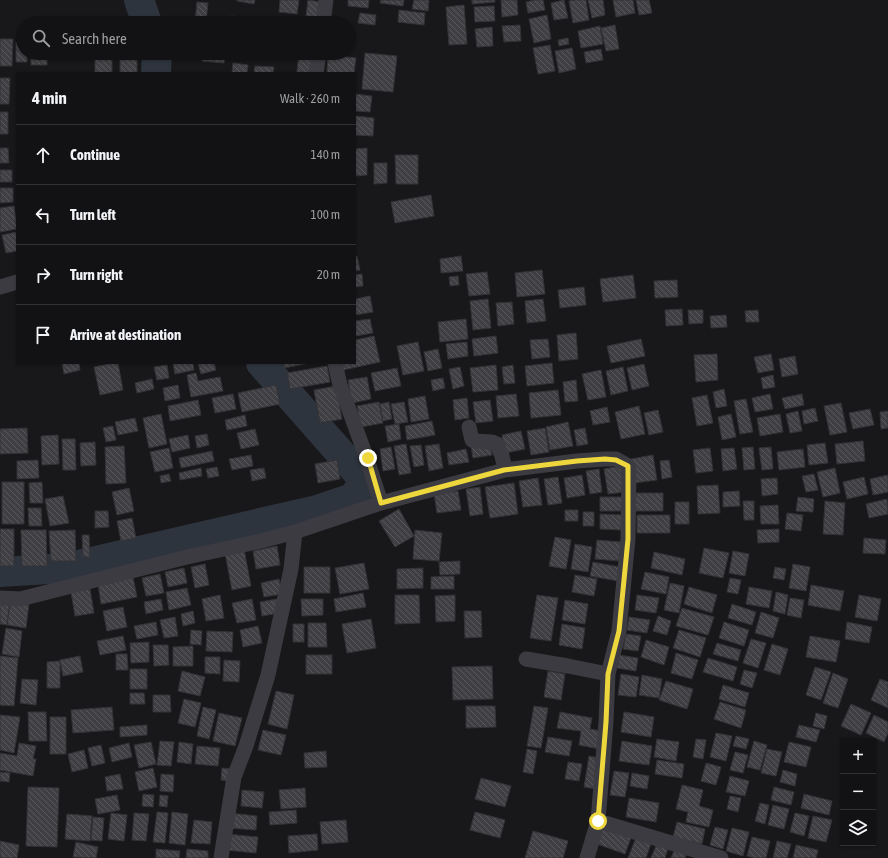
<!DOCTYPE html>
<html lang="en">
<head>
<meta charset="utf-8">
<style>
	body { margin:0; font-family:"Asap Condensed",sans-serif; background:#1f2022; color:#f1f3f6 }
	.controls { position:absolute; right:12px; bottom:12px; display:grid; overflow:hidden; border-radius:0px; box-shadow:0 1px 3px #0004 }
	.controls button { width:36px; height:36px; display:grid; place-items:center; padding:0; border:0; border-bottom:1px solid #313234; background:#121214; color:#f1f3f6; font:20px sans-serif }
	.stop { position:absolute; width:12px; height:12px; margin:-9px; border:3px solid #eed73c; border-radius:50%; background:#fff }
	.stop.end { background:#eed73c; border-color:#fff; box-shadow:0 1px 4px #0008 }
	.list { margin:0; padding:0; list-style:none }
	h2 { display:flex; justify-content:space-between; align-items:center; height:52px; margin:0; padding:0 16px; font-size:17px }
	h2 small { font-size:13px; font-weight:400; color:#9c9ea0 }
	.list li { display:grid; grid-template-columns:26px 1fr auto; gap:12px; align-items:center; box-sizing:border-box; height:60px; padding:0 16px; border-top:1px solid #313234 }
	.list b { display:block; font-size:15px; white-space:nowrap }
	.list em { font-size:13px; font-style:normal; color:#9c9ea0 }
	.icon { flex:none; width:22px; height:22px; fill:none; stroke:currentColor; stroke-width:2; stroke-linecap:round; stroke-linejoin:round }
	.map { position:relative; flex:none; width:888px; height:858px; overflow:hidden }
	.search { position:absolute; background:#121214; box-shadow:0 1px 3px #0004; left:16px; top:16px; width:340px; height:44px; display:flex; align-items:center; gap:10px; box-sizing:border-box; padding:0 14px; border-radius:22px; color:#9c9ea0; font-size:15px }
	.panel { position:absolute; background:#121214; box-shadow:0 1px 3px #0004; left:16px; top:72px; width:340px; height:292px; border-radius:0px }
	.map>svg:first-child { display:block }
</style>
</head>
<body>
<div class="map">
<svg width="888" height="858" viewBox="0 0 888 858">
	<defs>
		<pattern id="building-back-hatch" width="6" height="6" patternUnits="userSpaceOnUse"><rect width="6" height="6" fill="#404044"/><path d="M-1 5l2 2M0 0l6 6M5-1l2 2" fill="none" stroke="#59595d"/></pattern>
	</defs>
	<rect width="100%" height="100%" fill="#18181a"/>
	<g fill="none" stroke-linecap="round" stroke-linejoin="round">
		<path stroke="#2e343e" stroke-width="30" d="M139,0L147,23
			M156,73L157,53
			M0,572L65,568L317,510L353,498L365,481L261,363"/>
	</g>
	<path fill="url(#building-back-hatch)" stroke="#333236" d="M237,0H255L254,4L237,1Z
		M280,0H299L297,14L279,12Z
		M308,0L321,2L319,17L306,16Z
		M348,0H369L368,8L348,6Z
		M381,0H404L403,6L380,3Z
		M414,0H429L428,11L412,9Z
		M472,0H495V2L472,4Z
		M501,0H517L518,15L502,17Z
		M535,0H543L545,10L528,13L526,2Z
		M564,0L568,18L554,20L551,3Z
		M575,0H586L589,20L573,23L569,1Z
		M588,0H603L605,15L592,18Z
		M613,0H633L635,13L616,17Z
		M636,0H649L652,13L639,15Z
		M197,2L208,3L206,23H195Z
		M464,5L467,44L449,45L446,7Z
		M494,6L495,21L475,22L474,7Z
		M399,10L425,13L424,25L398,22Z
		M360,13L376,15L375,25L358,23Z
		M547,15L551,39L534,43L529,19Z
		M231,16L265,19L264,23H230Z
		M520,25L521,41L504,42L502,26Z
		M615,25L619,49L606,51L601,28Z
		M600,26L603,44L581,48L578,31Z
		M492,27L493,46L477,47L475,29Z
		M568,38L569,44L559,46L558,40Z
		M0,39H13L12,66H0Z
		M16,42H23V53H27V62H16Z
		M550,45L555,71L538,74L533,48Z
		M572,48L576,69L559,73L555,51Z
		M601,49L603,60L586,63L584,52Z
		M31,53H47V65H31Z
		M203,53H225L224,63L202,61Z
		M299,53H316L314,73L297,72Z
		M365,53L397,56L393,92L362,89Z
		M328,55L356,58L354,73H327Z
		M95,56H112V73H95Z
		M120,59L137,60V73H120Z
		M233,63L248,65L247,73H232Z
		M255,66L274,67L273,73H254Z
		M0,78H10L9,104H0Z
		M355,94L372,96L370,112L355,111Z
		M0,112H8V134H0Z
		M355,116L374,118L373,136L355,135Z
		M0,148H8L9,163H0Z
		M367,148V175L355,176V149Z
		M395,155H418V184H396Z
		M374,163H387V183L374,184Z
		M0,170H12V182H0Z
		M0,188H13V202L0,203Z
		M431,195L434,216L395,223L391,202Z
		M14,206L17,229L0,232V208Z
		M17,232V251L6,253L2,235Z
		M357,256L360,270L355,271V257Z
		M461,256L463,271L441,273L440,259Z
		M542,270L545,294L517,297L515,273Z
		M487,272L490,294L469,296L466,274Z
		M362,274L363,286L355,287V275Z
		M633,275L636,298L603,302L600,279Z
		M458,276L459,285L450,286L449,277Z
		M677,280L678,297L655,298L654,281Z
		M584,287L586,305L560,308L558,290Z
		M370,296L373,312L355,315V299Z
		M488,299L491,328L473,330L470,301Z
		M543,299L546,321L527,323L525,301Z
		M512,302L514,324L498,326L496,303Z
		M682,309L683,325L666,326L665,310Z
		M688,310H703V323L689,324Z
		M758,310L759,322H746L745,311Z
		M726,315L727,327L711,328L710,316Z
		M370,319L373,333L355,336V321Z
		M466,319L468,339L440,342L438,322Z
		M576,333L578,359L559,361L557,335Z
		M374,336L380,362L343,370L341,363H355V340Z
		M496,336L498,353L474,356L472,339Z
		M548,339L550,357L532,359L530,340Z
		M641,339L645,356L611,363L607,346Z
		M418,342L424,371L403,375L397,346Z
		M467,342L468,356L448,359L446,344Z
		M438,349L442,368L428,371L424,352Z
		M717,354L718,380L696,382L694,355Z
		M771,354L774,370L758,373L754,357Z
		M795,356L798,374L782,377L779,359Z
		M62,363H79L80,370L64,374Z
		M113,363H118L123,390L100,395L94,367Z
		M173,363H193L194,370L175,374Z
		M198,363H214L216,370L201,374Z
		M283,363H310L284,368Z
		M552,363L554,383L527,386L525,366Z
		M644,364L649,386L632,390L627,368Z
		M167,365L169,378L157,380L154,367Z
		M496,365L498,390L473,392L470,368Z
		M513,365L515,383L504,384L502,367Z
		M327,366L330,382L290,389L287,373Z
		M460,367L464,386L453,389L449,369Z
		M623,367L628,391L611,395L606,371Z
		M397,368L401,386L375,391L371,373Z
		M601,370L606,397L588,400L582,374Z
		M196,373L198,381L220,377L223,391L191,397L187,375Z
		M773,375L775,387L763,389L761,378Z
		M367,377L371,399L352,403L348,380Z
		M443,378L445,388L433,391L431,380Z
		M152,379L154,389L137,393L135,383Z
		M576,380L578,401L565,402L563,382Z
		M178,385L180,398L165,401L163,388Z
		M276,385L280,404L242,412L238,393Z
		M336,386L342,419L320,423L314,390Z
		M724,389L727,406L716,408L713,392Z
		M558,390L561,415L531,418L529,393Z
		M233,394L236,409L215,413L212,398Z
		M516,394L519,416L498,418L496,396Z
		M770,394L773,409L755,412L752,398Z
		M802,394L804,405L785,409L782,398Z
		M707,395L713,423L697,426L692,398Z
		M425,396L429,419L411,422L408,399Z
		M467,398L469,418L455,420L453,400Z
		M746,399L753,432L740,434L734,401Z
		M198,400L201,415L170,421L168,406Z
		M490,400L493,421L476,423L473,402Z
		M379,402L383,423L361,427L357,406Z
		M389,402L392,419L383,421L380,404Z
		M404,402L408,422L395,424L391,404Z
		M841,403L847,432L830,435L824,406Z
		M639,406L645,434L621,439L615,412Z
		M607,407L610,422L593,425L590,411Z
		M815,408L818,421L804,424L802,411Z
		M870,409L874,425L853,429L849,413Z
		M658,410L663,432L649,435L644,413Z
		M798,411L802,431L790,433L786,414Z
		M888,411V428L881,429L880,412Z
		M161,414L167,444L149,448L143,418Z
		M731,414L736,437L722,440L718,417Z
		M780,414L783,432L760,436L757,418Z
		M245,415L247,426L227,430L225,420Z
		M135,418L138,431L118,435L115,422Z
		M432,421L435,435L407,440L405,426Z
		M568,422L573,446L550,450L546,427Z
		M399,424L401,439L388,442L385,426Z
		M113,426L116,440L106,442L103,428Z
		M27,428L28,453L0,454V429Z
		M545,428L549,452L531,455L527,431Z
		M585,428L588,444L577,446L574,430Z
		M255,429L259,445L241,449L237,433Z
		M521,431L525,449L505,453L502,435Z
		M207,434L209,445L197,448L195,436Z
		M58,435L59,464L42,465L41,436Z
		M188,435L190,448L172,452L169,439Z
		M62,439H75L76,470H63Z
		M863,441L865,461L837,464L835,444Z
		M95,442L96,465L81,466L80,443Z
		M490,443L492,455L473,458L471,447Z
		M825,443L828,463L809,465L807,445Z
		M406,444L411,473L399,475L394,446Z
		M439,444L443,468L429,471L425,446Z
		M421,445L424,465L414,467L410,446Z
		M124,446L126,483L106,484L105,447Z
		M391,447L395,469L383,471L380,449Z
		M753,447L755,469L744,470L742,448Z
		M771,447L773,469L762,470L759,448Z
		M169,448L173,468L155,472L150,452Z
		M710,448L713,471L696,473L693,450Z
		M734,448L737,469L723,471L721,449Z
		M466,449L469,462L449,465L447,453Z
		M803,449L805,467L779,470L777,452Z
		M212,451L214,461L181,468L179,458Z
		M251,455L253,466L232,470L229,459Z
		M653,455L657,480L634,483L631,459Z
		M38,460L39,478L17,479V461Z
		M337,460L340,479L318,483L315,464Z
		M669,460L672,477L662,479L660,461Z
		M621,466L625,492L608,494L604,469Z
		M217,467L219,476L208,478L206,469Z
		M201,468L202,476L180,480L179,473Z
		M264,468L266,478L252,481L250,470Z
		M835,468L840,493L823,497L817,472Z
		M599,469L602,492L590,494L586,471Z
		M169,474L171,481L161,483L160,476Z
		M814,474L818,490L806,492L802,476Z
		M582,475L585,495L567,498L564,478Z
		M888,475V492L873,495L870,479Z
		M558,477L562,503L548,505L544,479Z
		M864,477L868,494L847,499L843,482Z
		M538,478L542,505L523,507L519,481Z
		M777,478L778,494L762,496L761,479Z
		M2,482H24V524H2Z
		M42,482L43,503H30L29,483Z
		M514,483L518,514L490,518L485,487Z
		M718,485L720,513L698,514L697,486Z
		M480,487L483,514L470,516L466,489Z
		M129,488L134,511L117,515L112,492Z
		M458,491L461,510L437,513L434,494Z
		M739,491L740,506L723,507V492Z
		M636,493H663V511H635Z
		M63,496L69,523L50,526L45,499Z
		M600,497H625V511H600Z
		M798,497L814,499L813,512L796,511Z
		M887,499L888,514L869,518L866,504Z
		M743,501H754V520H744Z
		M825,501L845,503L843,535L823,534Z
		M675,502H689V524H675Z
		M778,505L779,524H761L760,506Z
		M28,508H41L42,526H29Z
		M399,509L414,536L395,547L379,521Z
		M565,510H578V521H565Z
		M95,511H108L109,527L95,528Z
		M583,512H594V526H583Z
		M787,513L803,515L801,531L785,529Z
		M600,514L623,515L622,530L600,529Z
		M637,515H670V533H637Z
		M132,518L136,538L121,541L117,521Z
		M0,529H14V566H0Z
		M779,529V542L758,543L757,530Z
		M21,530H46L47,566H22Z
		M75,530L76,561H51L49,531Z
		M415,530L442,533L439,561L413,559Z
		M82,535H89L90,557H83Z
		M555,537L571,540L566,569L549,566Z
		M864,538L886,540L885,554L863,553Z
		M597,540L621,542L620,561L595,559Z
		M575,544L592,547L588,572L571,569Z
		M277,546L280,565L256,569L253,551Z
		M704,548L729,553L723,578L699,573Z
		M244,549L251,586L232,590L225,553Z
		M733,551L749,554L745,576L729,573Z
		M654,552L685,559L682,575L651,568Z
		M460,561V574L440,575L439,562Z
		M593,562L620,567L618,581L590,576Z
		M364,563L369,589L340,594L335,568Z
		M205,564L209,585L195,588L191,567Z
		M793,564L810,567L806,591L789,588Z
		M304,567H330V593H304Z
		M775,567L786,569L784,580L773,578Z
		M184,568L187,583L168,587L165,572Z
		M423,568V588L397,589V569Z
		M645,572L669,577L666,594L641,589Z
		M160,574L164,593L146,596L142,578Z
		M575,575L597,579L594,596L572,592Z
		M454,576V589H431V577Z
		M133,577L137,597L101,604L98,584Z
		M730,578L741,580L738,594L727,592Z
		M279,579L282,594L264,597L261,583Z
		M670,583L684,586L679,613L664,610Z
		M811,585L844,591L840,611L808,605Z
		M689,587L717,595L712,613L684,604Z
		M749,587L772,591L769,608L746,604Z
		M187,588L191,605L169,610L166,592Z
		M90,589L94,613L75,616L71,592Z
		M776,592L788,595L785,614L773,611Z
		M363,593L366,607L336,612L334,599Z
		M220,595L224,618L206,621L202,599Z
		M395,595H419L420,623L395,624Z
		M455,595V621L436,622L435,596Z
		M537,595L558,598L551,641L530,638Z
		M637,595L659,598L656,613L635,610Z
		M859,595L881,599L877,621L855,617Z
		M790,598L804,600L801,618L787,615Z
		M161,599L163,610L146,614L144,602Z
		M252,599L256,620L237,623L232,603Z
		M277,599L279,613L262,616L260,602Z
		M301,599H323V615L302,616Z
		M0,600L10,602L7,625L0,624Z
		M565,600L588,604L585,624L562,620Z
		M10,602L29,604L26,628L7,625Z
		M732,604L756,612L752,625L728,618Z
		M123,607L127,627L107,631L103,611Z
		M682,608L714,617L708,635L676,626Z
		M193,611L195,623L183,626L181,614Z
		M464,611H481L482,637L465,638Z
		M761,612L779,618L773,638L755,633Z
		M658,616L671,621L667,635L653,631Z
		M175,617L178,636L164,638L160,620Z
		M629,617L650,620L647,633L627,630Z
		M371,619L376,648L347,653L342,624Z
		M156,622L158,635L137,639L134,626Z
		M724,622L749,630L744,646L719,638Z
		M847,622L872,627L869,643L845,639Z
		M308,623H326L327,647H308Z
		M293,624H304V642H293Z
		M562,624L585,628L582,649L559,645Z
		M258,626L262,643L243,647L240,630Z
		M6,628L22,631L19,657L2,654Z
		M191,630L202,631L201,645L190,644Z
		M679,630L706,638L700,657L673,648Z
		M207,631L233,632L232,652L206,651Z
		M626,634L641,636L638,651L623,649Z
		M123,636L126,650L100,655L97,641Z
		M810,636L840,641L836,662L806,657Z
		M751,639L766,643L758,668L743,663Z
		M646,640L669,647L664,665L641,657Z
		M149,642V662L131,663L130,643Z
		M717,643L741,650L738,661L713,654Z
		M772,644L788,649L780,675L764,670Z
		M153,645H168L169,665L154,666Z
		M193,646V666H173V647Z
		M676,653L698,660L692,679L671,673Z
		M116,654H127L128,670H116Z
		M306,655H332V674H306Z
		M619,655L638,658L636,671L617,668Z
		M0,656L18,658L14,706L0,705Z
		M80,656L83,672L63,676L60,660Z
		M205,657H220V674L205,673Z
		M708,658L737,667L733,681L703,672Z
		M224,660L240,661L239,682L223,681Z
		M60,661V688H47V662Z
		M492,666L493,699L453,700L452,667Z
		M815,667L831,672L821,700L806,695Z
		M130,669H147V689H130Z
		M744,670L757,673L752,688L740,684Z
		M182,671L205,677L200,696L178,691Z
		M548,671L565,674L561,700L544,697Z
		M833,673L848,679L838,708L823,703Z
		M621,674L639,677L636,697L618,695Z
		M642,675L662,679L659,698L639,695Z
		M22,679L38,680L36,705L20,703Z
		M880,679L888,682V708L871,700Z
		M666,681L693,689L687,709L659,700Z
		M723,685L749,693L745,707L719,699Z
		M276,691L294,695L287,729L268,724Z
		M130,693H144L145,704H130Z
		M153,695H170L171,712H153Z
		M184,699L201,703L195,727L178,723Z
		M720,702L746,710L741,728L714,719Z
		M851,704L871,713L861,735L841,726Z
		M466,706H495L496,727L466,728Z
		M534,706L548,708L541,748L527,746Z
		M112,707L114,730L73,733L71,710Z
		M203,707L216,710L209,739L197,736Z
		M28,712H46L47,741H29Z
		M560,712L592,718L590,729L602,731L599,749L579,745L581,731L557,728Z
		M624,712L654,717L651,737L621,732Z
		M219,713L242,718L235,746L213,741Z
		M816,713L827,716L824,729L813,726Z
		M0,715L20,717L14,753L0,750Z
		M874,715L888,722V733L884,742L866,733Z
		M50,717H66V754H50Z
		M147,725V735L120,737V727Z
		M799,725L820,730L816,742L796,737Z
		M263,730L286,735L281,755L258,750Z
		M716,733L732,736L726,761L710,757Z
		M736,736L749,739L746,749L733,746Z
		M548,737L572,741L569,756L545,752Z
		M657,739L679,742L676,761L654,757Z
		M696,739L706,740L703,759L693,757Z
		M160,741L174,742L171,766L157,765Z
		M622,741L652,746L649,765L619,761Z
		M754,741L767,745L760,770L747,767Z
		M151,742L156,764L139,768L134,745Z
		M179,742L193,744L191,764L177,762Z
		M789,742L811,747L806,767L784,762Z
		M19,743L36,746L33,759H36L33,776L0,770V753L17,756Z
		M129,743L132,757L112,762L109,748Z
		M101,745L105,763L92,766L88,748Z
		M197,746L220,748L218,766L195,764Z
		M527,749L537,751L533,774L523,772Z
		M767,749L782,752L776,776L761,773Z
		M84,750L88,768L72,772L68,754Z
		M326,751L327,767L305,768L304,753Z
		M735,752L748,755L743,773L730,770Z
		M589,756L600,758L596,789L584,787Z
		M657,760L684,764L682,778L655,774Z
		M568,762L582,764L579,781L565,779Z
		M706,763L721,767L716,785L701,781Z
		M153,768L157,787L139,791L135,772Z
		M222,768L232,769L231,781L221,780Z
		M783,770L797,774L795,786L780,782Z
		M614,771L629,773L625,797L610,795Z
		M0,772L10,773L9,782L0,781Z
		M632,773L649,776L647,789L630,786Z
		M120,774L123,789L107,791L105,777Z
		M161,774L174,775L173,792L160,791Z
		M730,776L749,781L745,796L726,792Z
		M481,778L511,786L505,807L475,799Z
		M682,785L703,790L699,806L713,810L709,827L686,822L688,812L676,809Z
		M28,787L59,788L57,847L26,846Z
		M774,787L794,792L791,805L771,800Z
		M305,788L306,807L281,809L279,790Z
		M242,790L264,792L262,808L241,806Z
		M143,794L154,795L153,807L142,806Z
		M804,794L832,801L829,815L801,808Z
		M117,795L120,810L98,814L95,799Z
		M160,795L168,796L167,807L159,806Z
		M730,796L741,798L738,812L727,809Z
		M629,798L659,803L656,822L626,817Z
		M760,803L769,805L765,824L755,821Z
		M773,805L789,809L784,829L768,825Z
		M296,810L297,823L270,825L269,812Z
		M157,812L168,813L165,843L153,842Z
		M172,812L188,814L185,845L169,843Z
		M475,812L505,820L500,838L470,830Z
		M111,813L127,815L124,841L108,839Z
		M134,813L149,814L146,841L132,840Z
		M230,813L257,816L256,830L228,828Z
		M795,813L809,816L804,836L790,832Z
		M67,814L92,816L90,841L65,839Z
		M813,816L832,820L826,842L808,838Z
		M93,817L104,818L102,841L91,840Z
		M194,820L212,822L210,844L191,843Z
		M346,820L348,842L322,844L320,822Z
		M677,822L705,829L702,844L673,837Z
		M604,825L632,835L625,854L597,844Z
		M715,827L728,830L723,849L710,845Z
		M732,828L749,832L743,856L726,851Z
		M533,831L568,841L563,858H525Z
		M226,834L258,837L256,853L225,850Z
		M317,834L318,850L289,853L288,836Z
		M637,835L652,841L646,858H628Z
		M752,837L770,841L766,858H754L747,856Z
		M0,841L19,845L17,858H0Z
		M658,841L669,845L665,858H651Z
		M777,841L791,844L787,858H773Z
		M76,842L98,847L96,858L73,857Z
		M796,845L818,850L816,858H793Z
		M676,846L688,850L685,858H671Z
		M156,849L180,851L179,858H156Z
		M187,849L208,851V858H186Z"/>
	<g fill="none" stroke-linecap="round" stroke-linejoin="round">
		<path stroke="#3b3b41" stroke-width="15" d="M323,23L326,0
			M316,73L319,53
			M0,287L17,282
			M335,363L340,385L367,459L381,503
			M469,427L472,440L474,441L492,442L497,444L502,456L505,470
			M0,598L20,599L187,557L261,541L295,532L381,503L505,470L577,461L605,459H616L625,464L628,466L629,470L628,539L619,631L608,674L606,722L598,821L587,858
			M526,659L568,666L608,674
			M598,821L721,858
			M221,858L234,777L246,746L268,675L291,569L295,532"/>
	</g>
	<g fill="none" stroke-linecap="round" stroke-linejoin="round">
		<path stroke="#eed73c" stroke-width="5" d="M368,458L381,503L504,470L577,461L605,459L616,460L628,466V539L619,631L608,674L606,722L598,821"/>
	</g>
</svg>
<div class="controls">
<button>+</button>
<button>−</button>
<button><svg class="icon" aria-label="layers" viewBox="0 0 24 24"><path d="M12 4l9 5-9 5-9-5zM3 14l9 5 9-5"/></svg></button>
</div>
<div class="stop" style="left:598px;top:821px"></div>
<div class="stop end" style="left:368px;top:458px"></div>
<div class="search"><svg class="icon" aria-label="search" viewBox="0 0 24 24"><circle cx="10" cy="10" r="6"/><path d="M15 15l6 6"/></svg>Search here</div>
<section class="panel">
<h2>4 min<small>Walk · 260 m</small></h2>
<ul class="list">
<li><svg class="icon" aria-label="ahead" viewBox="0 0 24 24"><path d="M12 20V5M6 11l6-6 6 6"/></svg><div><b>Continue</b></div><em>140 m</em></li>
<li><svg class="icon" aria-label="left" viewBox="0 0 24 24"><path d="M17 20v-9H6M10 6l-5 5 5 5"/></svg><div><b>Turn left</b></div><em>100 m</em></li>
<li><svg class="icon" aria-label="right" viewBox="0 0 24 24"><path d="M7 20v-9h11M14 6l5 5-5 5"/></svg><div><b>Turn right</b></div><em>20 m</em></li>
<li><svg class="icon" aria-label="arrive" viewBox="0 0 24 24"><path d="M6 21V4h12l-3 4 3 4H6"/></svg><div><b>Arrive at destination</b></div></li>
</ul>
</section>
</div>
</body>
</html>
